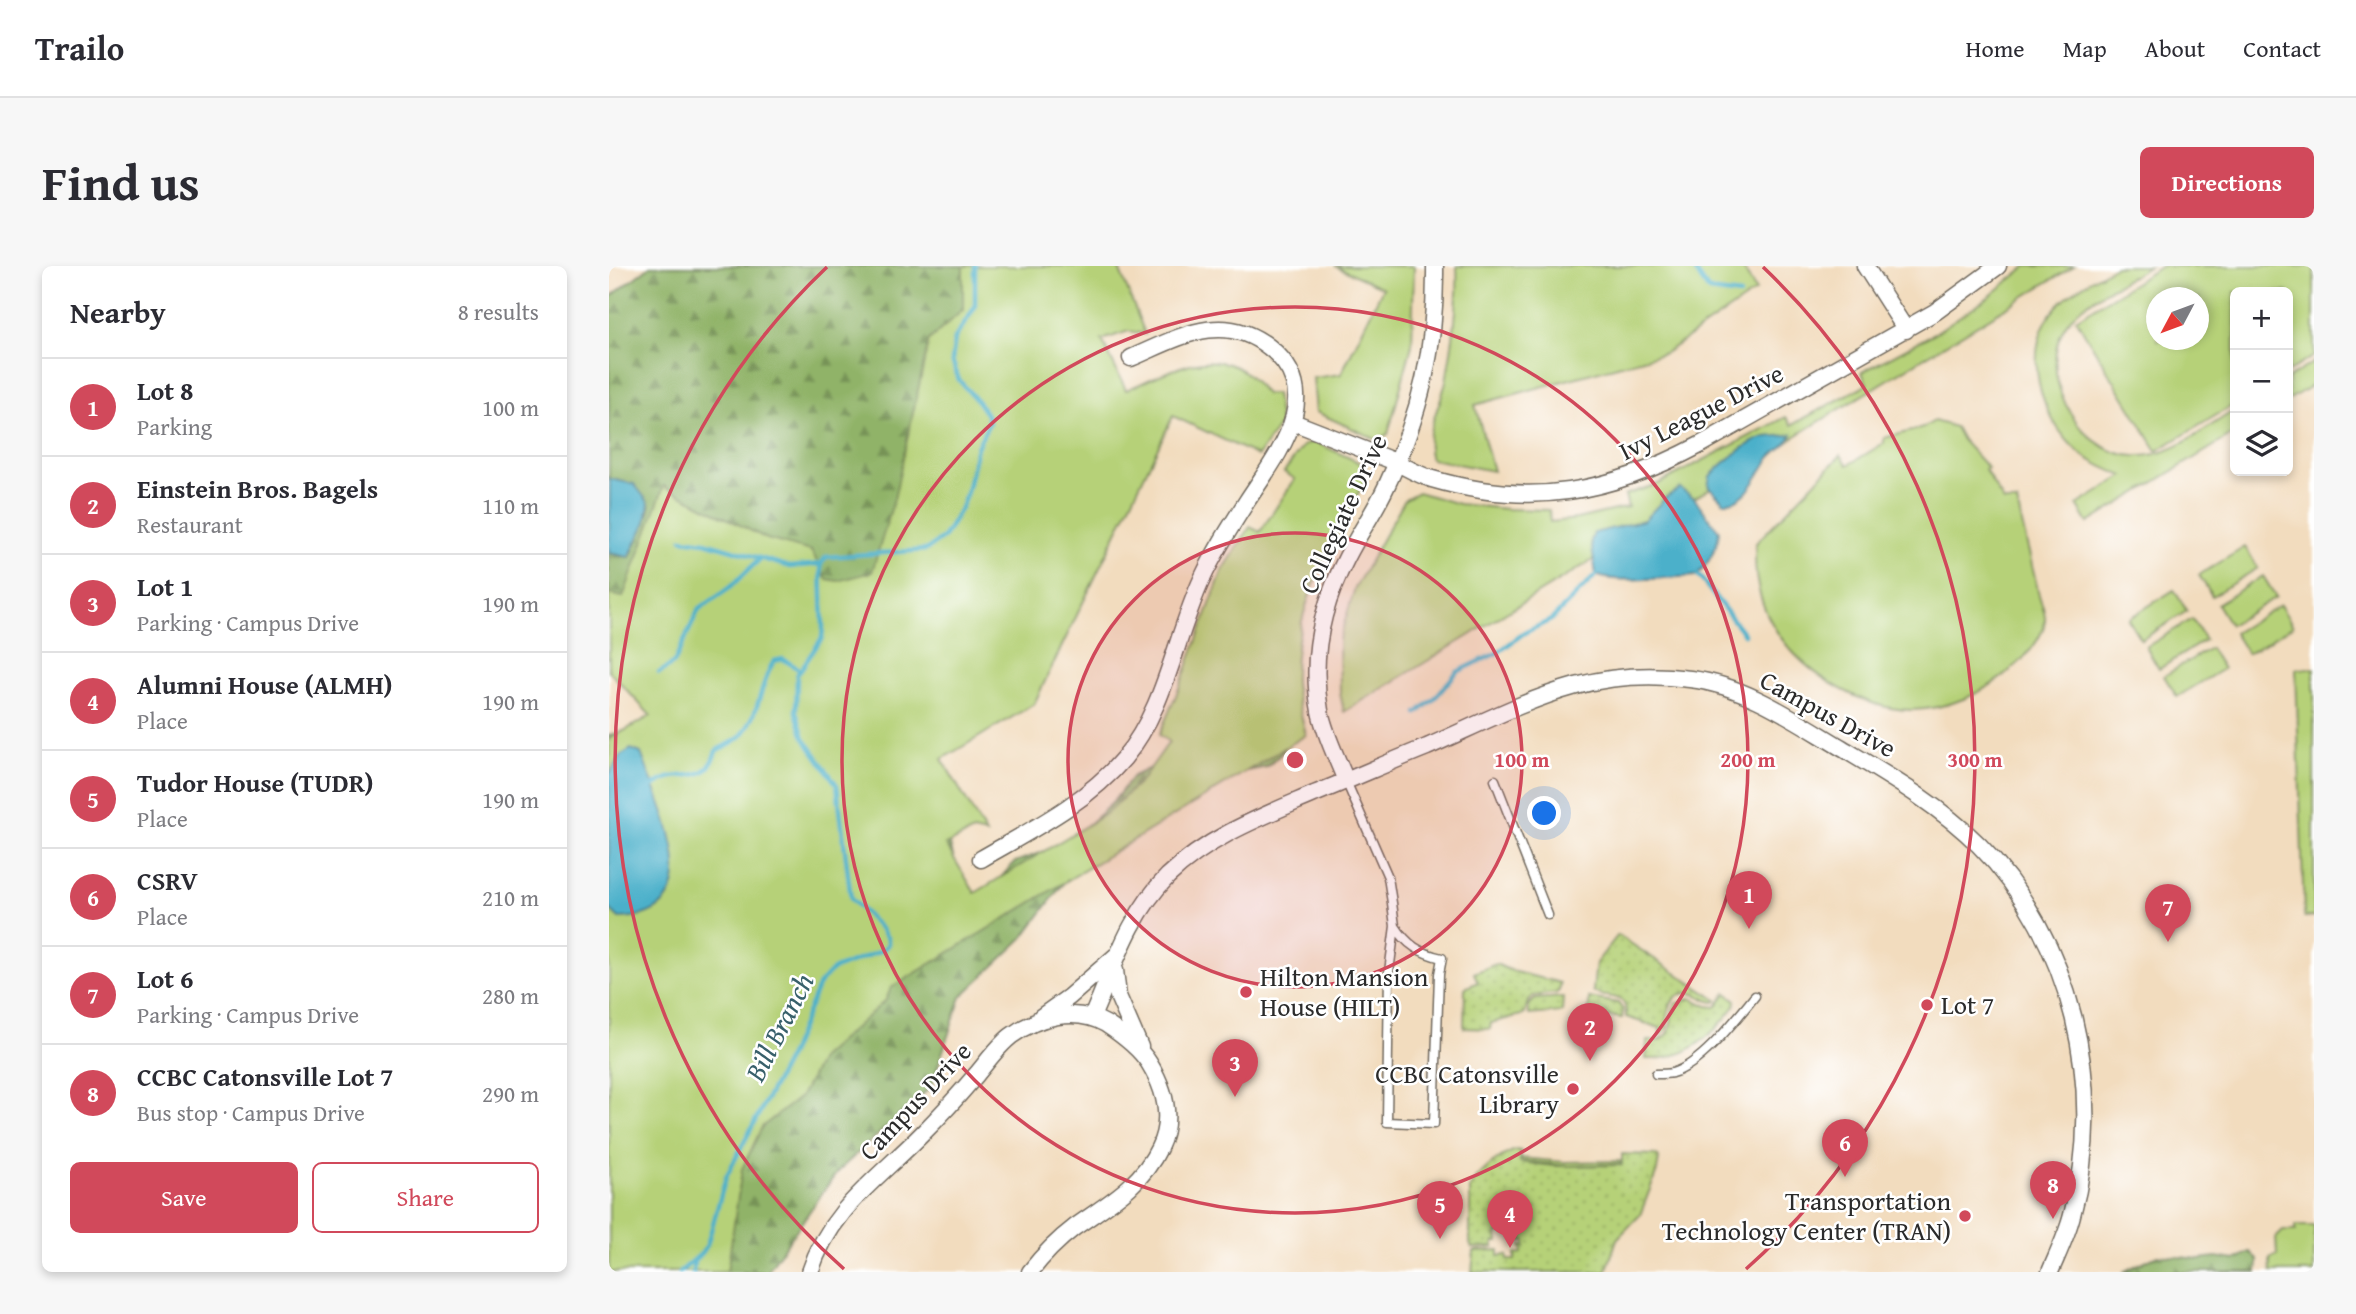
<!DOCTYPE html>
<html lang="en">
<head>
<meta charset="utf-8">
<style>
	body { margin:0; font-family:"Gentium Book Plus",serif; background:#f7f7f7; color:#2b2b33 }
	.controls { position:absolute; right:21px; top:21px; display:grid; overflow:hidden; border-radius:10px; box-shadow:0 4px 10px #0003 }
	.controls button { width:63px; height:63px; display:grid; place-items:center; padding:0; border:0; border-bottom:2px solid #e1e1e2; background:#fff; color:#2b2b33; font:35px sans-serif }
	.compass { position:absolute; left:1537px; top:21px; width:63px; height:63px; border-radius:50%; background:#fff; box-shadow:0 4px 10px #0003; rotate:229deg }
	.you { position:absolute; left:936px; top:548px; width:24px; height:24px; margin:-18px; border:5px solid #fff; border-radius:50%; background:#1a73e8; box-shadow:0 0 0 10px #1a73e833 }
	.badge { display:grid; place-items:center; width:46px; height:46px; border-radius:50%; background:#d1495b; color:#fff; font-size:23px; font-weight:700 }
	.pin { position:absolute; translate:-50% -58px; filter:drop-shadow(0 2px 4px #0008) }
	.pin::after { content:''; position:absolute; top:37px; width:24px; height:21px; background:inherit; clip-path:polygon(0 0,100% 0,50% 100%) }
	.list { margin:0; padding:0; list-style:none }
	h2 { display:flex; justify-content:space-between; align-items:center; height:91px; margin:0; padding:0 28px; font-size:30px }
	h2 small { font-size:23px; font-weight:400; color:#7c7c81 }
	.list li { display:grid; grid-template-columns:46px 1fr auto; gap:21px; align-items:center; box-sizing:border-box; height:98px; padding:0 28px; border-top:2px solid #e1e1e2 }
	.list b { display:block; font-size:26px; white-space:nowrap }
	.list p { margin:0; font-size:23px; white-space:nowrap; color:#7c7c81 }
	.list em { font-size:23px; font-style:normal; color:#7c7c81 }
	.actions { display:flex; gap:14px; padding:21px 28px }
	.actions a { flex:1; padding:16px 0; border:2px solid #d1495b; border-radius:10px; text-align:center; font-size:24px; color:#d1495b }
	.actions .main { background:#d1495b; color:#fff }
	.icon { flex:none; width:38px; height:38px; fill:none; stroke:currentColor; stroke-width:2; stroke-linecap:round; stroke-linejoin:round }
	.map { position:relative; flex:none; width:1705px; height:1006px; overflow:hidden; border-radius:10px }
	header { display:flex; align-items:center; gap:42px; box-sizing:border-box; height:98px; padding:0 35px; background:#fff; border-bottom:2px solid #e1e1e2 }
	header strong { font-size:33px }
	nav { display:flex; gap:38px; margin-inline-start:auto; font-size:24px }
	.intro { display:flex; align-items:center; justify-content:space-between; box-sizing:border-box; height:168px; padding:0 42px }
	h1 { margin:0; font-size:49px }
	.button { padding:18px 32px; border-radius:10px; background:#d1495b; color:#fff; font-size:24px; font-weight:700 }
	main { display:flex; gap:42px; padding:0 42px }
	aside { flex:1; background:#fff; border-radius:10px; box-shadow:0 4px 10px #0003 }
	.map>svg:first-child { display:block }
</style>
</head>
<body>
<header>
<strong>Trailo</strong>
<nav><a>Home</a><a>Map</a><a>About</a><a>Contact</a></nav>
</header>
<div class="intro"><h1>Find us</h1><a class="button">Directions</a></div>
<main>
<aside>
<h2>Nearby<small>8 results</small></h2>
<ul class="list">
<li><span class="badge">1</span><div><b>Lot 8</b><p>Parking</p></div><em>100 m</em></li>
<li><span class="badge">2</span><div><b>Einstein Bros. Bagels</b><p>Restaurant</p></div><em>110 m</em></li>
<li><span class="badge">3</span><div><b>Lot 1</b><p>Parking · Campus Drive</p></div><em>190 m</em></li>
<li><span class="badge">4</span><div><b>Alumni House (ALMH)</b><p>Place</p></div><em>190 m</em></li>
<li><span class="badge">5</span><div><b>Tudor House (TUDR)</b><p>Place</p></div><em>190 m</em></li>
<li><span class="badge">6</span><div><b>CSRV</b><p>Place</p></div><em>210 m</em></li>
<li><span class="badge">7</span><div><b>Lot 6</b><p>Parking · Campus Drive</p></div><em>280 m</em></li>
<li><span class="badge">8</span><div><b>CCBC Catonsville Lot 7</b><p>Bus stop · Campus Drive</p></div><em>290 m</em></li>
</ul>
<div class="actions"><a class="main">Save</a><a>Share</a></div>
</aside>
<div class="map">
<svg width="1705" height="1006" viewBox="0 0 1705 1006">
	<defs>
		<pattern id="grass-dots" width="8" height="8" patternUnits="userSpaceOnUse" patternTransform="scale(1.75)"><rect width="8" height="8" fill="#b6d178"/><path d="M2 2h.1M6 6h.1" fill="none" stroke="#9db468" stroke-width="1.8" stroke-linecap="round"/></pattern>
		<pattern id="forest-firs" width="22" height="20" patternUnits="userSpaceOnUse" patternTransform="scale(1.75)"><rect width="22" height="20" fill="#90b368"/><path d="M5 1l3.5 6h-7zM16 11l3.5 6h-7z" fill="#769256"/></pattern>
		<pattern id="garden-furrows" width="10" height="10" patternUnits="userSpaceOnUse" patternTransform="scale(1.75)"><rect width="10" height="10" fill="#b6d178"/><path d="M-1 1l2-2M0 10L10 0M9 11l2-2" fill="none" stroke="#9db468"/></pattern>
	</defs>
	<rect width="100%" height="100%" fill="#fff"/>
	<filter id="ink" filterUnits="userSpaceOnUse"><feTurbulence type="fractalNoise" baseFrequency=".0143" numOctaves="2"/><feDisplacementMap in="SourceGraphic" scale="14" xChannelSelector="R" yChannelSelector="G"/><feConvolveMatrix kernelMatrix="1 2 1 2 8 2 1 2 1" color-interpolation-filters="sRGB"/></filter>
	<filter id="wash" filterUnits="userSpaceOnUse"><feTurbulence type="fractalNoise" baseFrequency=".00686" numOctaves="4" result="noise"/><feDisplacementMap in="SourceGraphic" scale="28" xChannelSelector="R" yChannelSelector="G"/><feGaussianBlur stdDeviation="1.57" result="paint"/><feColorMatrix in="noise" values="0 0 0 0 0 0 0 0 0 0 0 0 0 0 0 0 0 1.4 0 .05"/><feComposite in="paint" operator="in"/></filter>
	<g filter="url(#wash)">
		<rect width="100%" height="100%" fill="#f2dcbe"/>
		<path fill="url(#grass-dots)" stroke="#707e52" stroke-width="2" d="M1009,669L1108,734L1106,736C1097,736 1094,730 1085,728C1063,722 1057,745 1058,762L1053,767L1051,768V762L1017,751C1019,723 997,736 984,725L987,697Z
			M887,698C907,709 929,710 951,717L950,725L947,727L924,730L918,738L916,748L882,757L881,763L855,762L856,722L869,716L865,707Z
			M1117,727L1127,734L1126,740C1104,770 1076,795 1037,793L1038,775H1050V773C1068,769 1058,750 1067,738L1082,732L1098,740L1107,741Z
			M954,731L953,746L920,749V739L926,733Z
			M980,732L1009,737L1014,744L1013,752L980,747Z
			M907,884L912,885L911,896L946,900L1013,899V888L1047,889L1050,892L1048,905L1031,949L1008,973L997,1006H863L865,985L890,984V990L898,989L899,994H906V988L913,987L912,979L916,981V974L912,975L911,966L888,967L889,976H885L884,981L863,982L861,978V922C869,907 891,889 907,884Z"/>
		<path fill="url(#forest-firs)" stroke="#5e6f4a" stroke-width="2" d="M41,0H426L299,500L339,571L349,608L368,631L381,623L406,596L441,583L475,562L502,538L524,510L597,475L681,473L675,485L658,501L598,513L476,588L414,672L352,731L322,821L229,905L160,1003V1006H34L0,497V469L32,461L47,442L0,373V287L21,291L41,244L40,237L0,213V32Z
			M1641,986L1649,995L1648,1006H1514L1548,989L1591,993L1607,991L1626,994Z"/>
		<path fill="#b6d178" stroke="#707e52" stroke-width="2" fill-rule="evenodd" d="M354,0H509L536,68L520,65L493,74L517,124C551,110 599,80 634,105C643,111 650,121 657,128H667L671,158L649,190L564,150L425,438L333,493L377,568L364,565L337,579L366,627L498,547L533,514L560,476L550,469L571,420L613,306L641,261L651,266L686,213L675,206L694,180L704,175L756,199L758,210C725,277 684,337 686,416C687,433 693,452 697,469L282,722L277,734L212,792L192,830L153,861L133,903L118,1006H0V473L42,450L0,405V328L14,331L55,220L158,273L202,285L218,313L229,315L263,306L285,233L320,74L354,44Z
			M726,0H805L803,79L779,168L768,174L707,146L704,112L732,108L774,22Z
			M848,0H1133L1147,25L1056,87L866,139L884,205L822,193C813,168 832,140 837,115C844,78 850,38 848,0Z
			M1418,0H1465L735,446L731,427L730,374L746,322L796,233L809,226L850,238L898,243L940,244L941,256L968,253L1019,241L1016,229L1049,218L1177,151L1183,159L1258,118L1253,106L1326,67L1381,30Z
			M1506,0H1541C1517,15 1479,32 1461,53C1422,100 1467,188 1526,190C1563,192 1596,162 1626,144V167L1479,257L1468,239L1515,210C1499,204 1486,198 1472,188C1431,155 1409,82 1448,40C1464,23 1486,12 1506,0Z
			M1553,0H1705V90L1679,106V26H1626V138L1548,185L1467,53ZM1548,32H1590V74H1548Z
			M1705,96V118L1679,134V112Z
			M1325,155L1346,161L1353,174L1379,202L1376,204L1395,236H1408C1415,267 1423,298 1430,329C1432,336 1437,347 1436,355C1433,373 1417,391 1404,402C1376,427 1340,443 1303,444C1276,444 1255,435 1232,423C1177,393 1140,342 1147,277L1232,189L1239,199L1275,177V172L1314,162Z
			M1636,281L1649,302L1603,330L1590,309Z
			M1654,310L1667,331L1621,359L1608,338Z
			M1565,324L1578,345L1532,374L1519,353Z
			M1671,339L1684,360L1638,388L1625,367Z
			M1583,353L1596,374L1550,403L1537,381Z
			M1601,382L1614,403L1568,431L1555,410Z
			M1705,402V651H1695L1687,403Z
			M1686,960H1705V1006H1662L1661,993L1668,989L1667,972L1674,965H1686Z"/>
		<path fill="url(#garden-furrows)" stroke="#707e52" stroke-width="2" d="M912,892L955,896L1013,895V898L958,900L912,895Z"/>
		<path fill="#4bb0ca" stroke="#3b6e7a" stroke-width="2" d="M1183,168C1180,178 1168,184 1161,192C1149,207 1139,238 1115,236L1099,220L1101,210C1112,199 1139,175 1156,171C1165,169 1174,171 1183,168Z
			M1,213L25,218L40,237L37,256L20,291L0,287Z
			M1071,222L1085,232L1110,265C1109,281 1099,300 1086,310C1065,311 1004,318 987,309L982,275L985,267L1035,254L1057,231Z
			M22,483L32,487C51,539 109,650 10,652L0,642V509L11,490Z"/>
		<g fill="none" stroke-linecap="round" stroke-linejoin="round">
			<path stroke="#4bb0ca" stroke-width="4.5" d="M1083,0L1100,25L1131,29
				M73,273L96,276L181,301L212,298
				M1089,309L1135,368
				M50,407L65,397L90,343L118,324L151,293
				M808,447L825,433L848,406L888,387L915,367L942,354L987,309
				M44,520C50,516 57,512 64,511C89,507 98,513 107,485C114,480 125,477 131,471C151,450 150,419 165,395L174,393L191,404
				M71,1006L93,987L98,979L117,911L182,786L210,718L223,704L274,684L279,678V673L272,663L242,633L228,519L195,472L187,446L188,409L213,372L214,362L212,298L217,291L317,284L335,271L352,242L358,226L368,181L380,157L378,149L369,136L350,114L343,94L346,72L366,41V0
				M84,1006L85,994"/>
		</g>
	</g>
	<g filter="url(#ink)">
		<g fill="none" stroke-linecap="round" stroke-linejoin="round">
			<g stroke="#71695e" stroke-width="11">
				<path id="service" d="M886,514L939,649
					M737,515L779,611L783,637L786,660L780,706L778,856L825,858L830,708L833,692C811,687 798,679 786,660
					M1047,808C1052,808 1058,808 1063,807C1092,799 1127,753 1146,730"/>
			</g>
			<g stroke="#71695e" stroke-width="19">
				<path id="minor" d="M1256,0L1297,64
					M684,156C717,169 751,182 784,195C797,201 809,209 823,213C922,242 1001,227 1091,179L1326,46L1389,0
					M737,515C728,492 716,469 711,445C701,391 713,339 738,291C750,267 766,245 777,221C812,148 827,81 826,0
					M372,593C422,564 477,537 515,492C557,442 566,371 593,313C606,285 622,260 638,235C668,189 719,128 660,81C613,44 569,72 522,92
					M506,704L509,730L531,781
					M432,751L460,731L507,690
					M483,751C505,701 520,649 559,610C601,570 652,551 705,528C743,513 780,496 818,481C866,460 916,434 967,420C1004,410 1042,408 1081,413C1136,419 1186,454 1233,482C1281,511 1330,539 1370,579C1463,672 1498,823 1463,949C1458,969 1449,987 1441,1006
					M201,1006C221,943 269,913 313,868C332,849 350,829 367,809C378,796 389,780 402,770C429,750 467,741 497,758C512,768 530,781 540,797C556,823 564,853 550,882C532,920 498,938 466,961C449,974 434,989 421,1006"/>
			</g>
			<use href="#service" stroke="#fff" stroke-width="8"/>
			<use href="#minor" stroke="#fff" stroke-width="16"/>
		</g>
	</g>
	<circle cx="686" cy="494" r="227" fill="#d1495b" fill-opacity=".12"/>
	<g fill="none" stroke="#d1495b" stroke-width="3.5">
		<circle cx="686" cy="494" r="227"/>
		<circle cx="686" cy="494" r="453"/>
		<path d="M235 1003A680 680 0 0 1 218 1M1154 1A680 680 0 0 1 1137 1003"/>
	</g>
	<g fill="#d1495b" stroke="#fff" stroke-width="2.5">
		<circle cx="637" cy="726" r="7"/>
		<circle cx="1318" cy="739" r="7"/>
		<circle cx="964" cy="823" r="7"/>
		<circle cx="1356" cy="950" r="7"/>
	</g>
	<g text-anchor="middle" stroke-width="5" stroke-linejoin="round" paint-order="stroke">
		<g font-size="26" fill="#2b2b2b" stroke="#fff">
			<text transform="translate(1092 146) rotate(-27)" y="9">Ivy League Drive</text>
			<text transform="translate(734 248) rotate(-65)" y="9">Collegiate Drive</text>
			<text transform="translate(1219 448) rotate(29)" y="9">Campus Drive</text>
			<text transform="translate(306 835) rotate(-47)" y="9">Campus Drive</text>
		</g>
		<g font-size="26" fill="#2b2b2b" stroke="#fff" text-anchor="start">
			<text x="651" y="720">Hilton Mansion<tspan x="651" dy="30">House (HILT)</tspan></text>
			<text x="1332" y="748">Lot 7</text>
			<text x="950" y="817" text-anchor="end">CCBC Catonsville<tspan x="950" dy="30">Library</tspan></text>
			<text x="1342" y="944" text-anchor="end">Transportation<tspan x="1342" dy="30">Technology Center (TRAN)</tspan></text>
		</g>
		<g font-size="28" font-style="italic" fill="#38606b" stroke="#fff">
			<text transform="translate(170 761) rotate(-63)" y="10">Bill Branch</text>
		</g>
	</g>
	<circle cx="686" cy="494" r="10" fill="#d1495b" stroke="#fff" stroke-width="3.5"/>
	<g font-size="21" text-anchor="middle" font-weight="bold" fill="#d1495b" stroke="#fff" stroke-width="5" stroke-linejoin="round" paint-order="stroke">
		<text x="913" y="501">100 m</text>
		<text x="1139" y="501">200 m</text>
		<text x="1366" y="501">300 m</text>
	</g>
</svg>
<div class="controls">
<button>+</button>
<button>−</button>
<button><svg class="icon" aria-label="layers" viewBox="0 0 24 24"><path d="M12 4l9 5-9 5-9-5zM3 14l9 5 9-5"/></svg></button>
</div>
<svg class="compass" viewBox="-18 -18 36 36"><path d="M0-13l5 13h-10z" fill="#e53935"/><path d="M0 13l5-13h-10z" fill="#7c7c81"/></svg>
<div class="you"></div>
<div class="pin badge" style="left:1140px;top:663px">1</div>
<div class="pin badge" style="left:981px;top:795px">2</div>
<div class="pin badge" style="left:626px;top:831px">3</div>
<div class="pin badge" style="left:901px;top:982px">4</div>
<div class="pin badge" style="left:831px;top:973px">5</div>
<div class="pin badge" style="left:1236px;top:911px">6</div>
<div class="pin badge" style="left:1559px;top:676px">7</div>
<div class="pin badge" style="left:1444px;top:953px">8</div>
</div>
</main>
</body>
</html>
